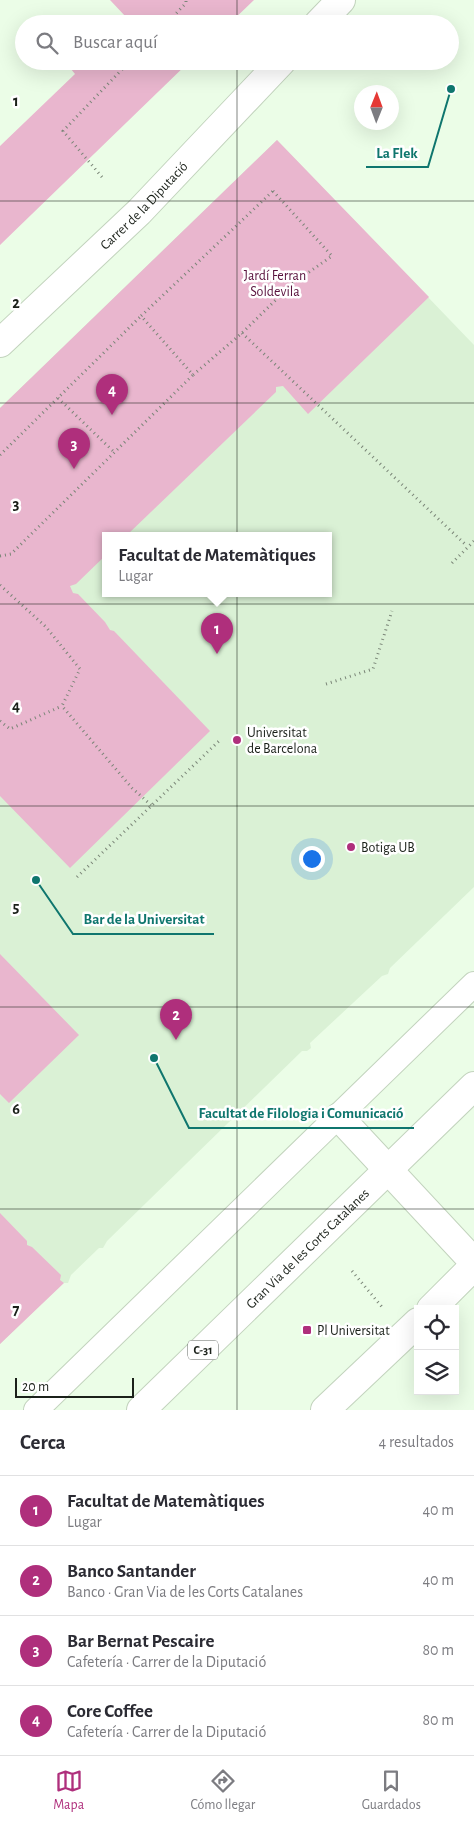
<!DOCTYPE html>
<html lang="es">
<head>
<meta charset="utf-8">
<style>
	body { margin:0; font-family:"Alegreya Sans",sans-serif; background:#f7f7f7; color:#2b2b33 }
	.controls { position:absolute; right:15px; bottom:15px; display:grid; overflow:hidden; border-radius:0px; box-shadow:0 5px 20px #0002 }
	.controls button { width:45px; height:45px; display:grid; place-items:center; padding:0; border:0; border-bottom:1px solid #e1e1e2; background:#fff; color:#2b2b33; font:25px sans-serif }
	.compass { position:absolute; left:354px; top:85px; width:45px; height:45px; border-radius:50%; background:#fff; box-shadow:0 5px 20px #0002; rotate:1deg }
	.scale { position:absolute; left:15px; bottom:12px; width:119px; box-sizing:border-box; padding-left:5px; border:2px solid #1b211a; border-top:0; font-size:14px; line-height:18px; white-space:nowrap; color:#1b211a; -webkit-text-stroke:4px #fff; paint-order:stroke }
	.you { position:absolute; left:311px; top:858px; width:18px; height:18px; margin:-12px; border:4px solid #fff; border-radius:50%; background:#1a73e8; box-shadow:0 0 0 8px #1a73e833 }
	.badge { display:grid; place-items:center; width:32px; height:32px; border-radius:50%; background:#af2f7c; color:#fff; font-size:16px; font-weight:700 }
	.pin { position:absolute; translate:-50% -41px; filter:drop-shadow(0 1px 2px #0008) }
	.pin::after { content:''; position:absolute; top:26px; width:18px; height:15px; background:inherit; clip-path:polygon(0 0,100% 0,50% 100%) }
	.popup { position:absolute; left:102px; top:532px; width:230px; height:65px; box-sizing:border-box; display:grid; place-content:center; border-radius:0px; background:#fff; filter:drop-shadow(0 1px 4px #0005); font-size:16px; white-space:nowrap; color:#7c7c81 }
	.popup b { font-size:19px; color:#2b2b33 }
	.popup::after { content:''; position:absolute; left:50%; top:100%; margin-left:-10px; border:10px solid transparent; border-top-color:#fff }
	.list { margin:0; padding:0; list-style:none }
	h2 { display:flex; justify-content:space-between; align-items:center; height:65px; margin:0; padding:0 20px; font-size:21px }
	h2 small { font-size:16px; font-weight:400; color:#7c7c81 }
	.list li { display:grid; grid-template-columns:32px 1fr auto; gap:15px; align-items:center; box-sizing:border-box; height:70px; padding:0 20px; border-top:1px solid #e1e1e2 }
	.list b { display:block; font-size:19px; white-space:nowrap }
	.list p { margin:0; font-size:16px; white-space:nowrap; color:#7c7c81 }
	.list em { font-size:16px; font-style:normal; color:#7c7c81 }
	.icon { flex:none; width:28px; height:28px; fill:none; stroke:currentColor; stroke-width:2; stroke-linecap:round; stroke-linejoin:round }
	.map { position:relative; flex:none; width:474px; height:1410px; overflow:hidden }
	.search { position:absolute; background:#fff; box-shadow:0 5px 20px #0002; left:15px; right:15px; top:15px; height:55px; display:flex; align-items:center; gap:12px; box-sizing:border-box; padding:0 18px; border-radius:28px; color:#7c7c81; font-size:19px }
	.sheet { height:345px; background:#fff }
	nav { display:flex; justify-content:space-around; align-items:center; box-sizing:border-box; height:70px; border-top:1px solid #e1e1e2; background:#fff; font-size:14px; color:#7c7c81 }
	nav a { display:grid; justify-items:center; gap:2px }
	nav .on { color:#af2f7c }
	.map>svg:first-child { display:block }
</style>
</head>
<body>
<div class="map">
<svg width="474" height="1410" viewBox="0 0 474 1410">
	<rect width="100%" height="100%" fill="#ebfde7"/>
	<path fill="#daf1d5" fill-rule="evenodd" d="M277,140L474,345V887L390,968L388,974L382,976L310,1043L311,1048L307,1051H302L107,1241L103,1248H99L71,1275L68,1283H63L0,1344V408ZM106,535H328V593H106Z"/>
	<path fill="#e9b6ce" d="M110,0H254L229,24H120L126,17Z
		M80,61H190L0,245V146L75,74L71,69Z
		M277,140L429,297L308,414L283,386L276,387V392L127,535H106V555L76,584L70,586L73,593L78,594L105,622L110,630L114,631L210,731L70,868L0,796V408Z
		M0,954L79,1035L9,1103L0,1094Z
		M0,1213L27,1241V1245L32,1247L61,1275L60,1280L64,1283L0,1344Z"/>
	<g fill="none" stroke-linecap="round" stroke-linejoin="round">
		<g stroke="#c2d3bd" stroke-width="26">
			<path id="service" d="M36,1410L474,984"/>
		</g>
		<g stroke="#c2d3bd" stroke-width="30">
			<g id="minor">
				<path d="M318,24L341,0"/>
				<path id="s1" d="M0,343L139,212L282,61"/>
				<path d="M431,1309L474,1266"/>
				<path d="M325,1410L418,1322"/>
			</g>
		</g>
		<g stroke="#c2d3bd" stroke-width="30">
			<g id="primary">
				<path d="M339,1117L474,1262"/>
				<path id="s2" d="M141,1410L474,1086"/>
			</g>
		</g>
		<path stroke="#7a8577" stroke-width="3" stroke-dasharray="1 4" stroke-linecap="butt" d="M166,24L186,3V0
			M102,177L63,131L130,61
			M273,191L332,256L292,284L242,333L193,375L141,316Z
			M242,333L467,546
			M58,398L114,452
			M0,455L141,316
			M0,556L11,554L193,375
			M452,563L474,541
			M0,585L46,627L80,669L62,706L132,788L151,805
			M326,684L373,669L392,611
			M0,721L10,729L62,706
			M77,877L219,741
			M352,1271L382,1307"/>
		<use href="#service" stroke="#fff" stroke-width="24"/>
		<use href="#minor" stroke="#fff" stroke-width="28"/>
		<use href="#primary" stroke="#fff" stroke-width="28"/>
	</g>
	<path fill="none" stroke="#1b211a" stroke-width="1" stroke-opacity="0.55" d="M237,0V24M237,61V1410M0,201H474M0,403H474M0,604H474M0,806H474M0,1007H474M0,1209H474"/>
	<g fill="#af2f7c" stroke="#fff" stroke-width="2">
		<circle cx="237" cy="740" r="5"/>
		<circle cx="351" cy="847" r="5"/>
		<rect x="302" y="1325" width="10" height="10" rx="2.5"/>
	</g>
	<g text-anchor="middle" stroke-width="5" stroke-linejoin="round" paint-order="stroke">
		<rect fill="#fff" stroke="#5f645f" stroke-width="1" x="188" y="1340.5" width="30" height="19" rx="4"/>
		<g font-size="12" font-weight="bold" fill="#1b211a">
			<text x="203" y="1354">C-31</text>
		</g>
		<g font-size="14" fill="#1b211a" stroke="#fff">
			<text dy="5" stroke="none"><textPath href="#s1" startOffset="199">Carrer de la Diputació</textPath></text>
			<text dy="5" stroke="none"><textPath href="#s2" startOffset="232">Gran Via de les Corts Catalanes</textPath></text>
		</g>
		<g font-size="14" fill="#59123d" stroke="#fff">
			<text x="275" y="280">Jardí Ferran<tspan x="275" dy="16">Soldevila</tspan></text>
		</g>
		<g font-size="14" fill="#1b211a" stroke="#fff" text-anchor="start">
			<text x="247" y="737">Universitat<tspan x="247" dy="16">de Barcelona</tspan></text>
			<text x="361" y="852">Botiga UB</text>
			<text x="317" y="1335">Pl Universitat</text>
		</g>
	</g>
	<g font-size="16" text-anchor="middle" font-weight="bold" fill="#1b211a" stroke="#fff" stroke-width="5" stroke-linejoin="round" paint-order="stroke">
		<text x="16" y="106">1</text>
		<text x="16" y="308">2</text>
		<text x="16" y="509">3</text>
		<text x="16" y="711">4</text>
		<text x="16" y="912">5</text>
		<text x="16" y="1114">6</text>
		<text x="16" y="1315">7</text>
	</g>
	<path fill="none" stroke="#0f766e" stroke-width="2" d="M451 89L428 167H366M36 880L73 934H214M154 1058L189 1128H414"/>
	<g fill="#0f766e" stroke="#fff" stroke-width="2">
		<circle cx="451" cy="89" r="5"/>
		<circle cx="36" cy="880" r="5"/>
		<circle cx="154" cy="1058" r="5"/>
	</g>
	<g font-size="15" text-anchor="middle" font-weight="bold" fill="#0f766e" stroke="#fff" stroke-width="5" stroke-linejoin="round" paint-order="stroke">
		<text x="397" y="158">La Flek</text>
		<text x="144" y="924">Bar de la Universitat</text>
		<text x="301" y="1118">Facultat de Filologia i Comunicació</text>
	</g>
</svg>
<div class="controls">
<button><svg class="icon" aria-label="locate" viewBox="0 0 24 24"><circle cx="12" cy="12" r="6"/><path d="M12 2v4M12 18v4M2 12h4M18 12h4"/></svg></button>
<button><svg class="icon" aria-label="layers" viewBox="0 0 24 24"><path d="M12 4l9 5-9 5-9-5zM3 14l9 5 9-5"/></svg></button>
</div>
<svg class="compass" viewBox="-18 -18 36 36"><path d="M0-13l5 13h-10z" fill="#e53935"/><path d="M0 13l5-13h-10z" fill="#7c7c81"/></svg>
<div class="scale">20 m</div>
<div class="you"></div>
<div class="pin badge" style="left:217px;top:654px">1</div>
<div class="popup"><b>Facultat de Matemàtiques</b>Lugar</div>
<div class="pin badge" style="left:176px;top:1040px">2</div>
<div class="pin badge" style="left:74px;top:469px">3</div>
<div class="pin badge" style="left:112px;top:415px">4</div>
<div class="search"><svg class="icon" aria-label="search" viewBox="0 0 24 24"><circle cx="10" cy="10" r="6"/><path d="M15 15l6 6"/></svg>Buscar aquí</div>
</div>
<section class="sheet">
<h2>Cerca<small>4 resultados</small></h2>
<ul class="list">
<li><span class="badge">1</span><div><b>Facultat de Matemàtiques</b><p>Lugar</p></div><em>40 m</em></li>
<li><span class="badge">2</span><div><b>Banco Santander</b><p>Banco · Gran Via de les Corts Catalanes</p></div><em>40 m</em></li>
<li><span class="badge">3</span><div><b>Bar Bernat Pescaire</b><p>Cafetería · Carrer de la Diputació</p></div><em>80 m</em></li>
<li><span class="badge">4</span><div><b>Core Coffee</b><p>Cafetería · Carrer de la Diputació</p></div><em>80 m</em></li>
</ul>
</section>
<nav>
<a class="on"><svg class="icon" aria-label="map" viewBox="0 0 24 24"><path d="M3 6l6-2 6 2 6-2v14l-6 2-6-2-6 2zM9 4v14M15 6v14"/></svg>Mapa</a>
<a><svg class="icon" aria-label="directions" viewBox="0 0 24 24"><path d="M12 3l9 9-9 9-9-9zM9 14v-3h6M13 9l2 2-2 2"/></svg>Cómo llegar</a>
<a><svg class="icon" aria-label="saved" viewBox="0 0 24 24"><path d="M7 4h10v16l-5-4-5 4z"/></svg>Guardados</a>
</nav>
</body>
</html>
